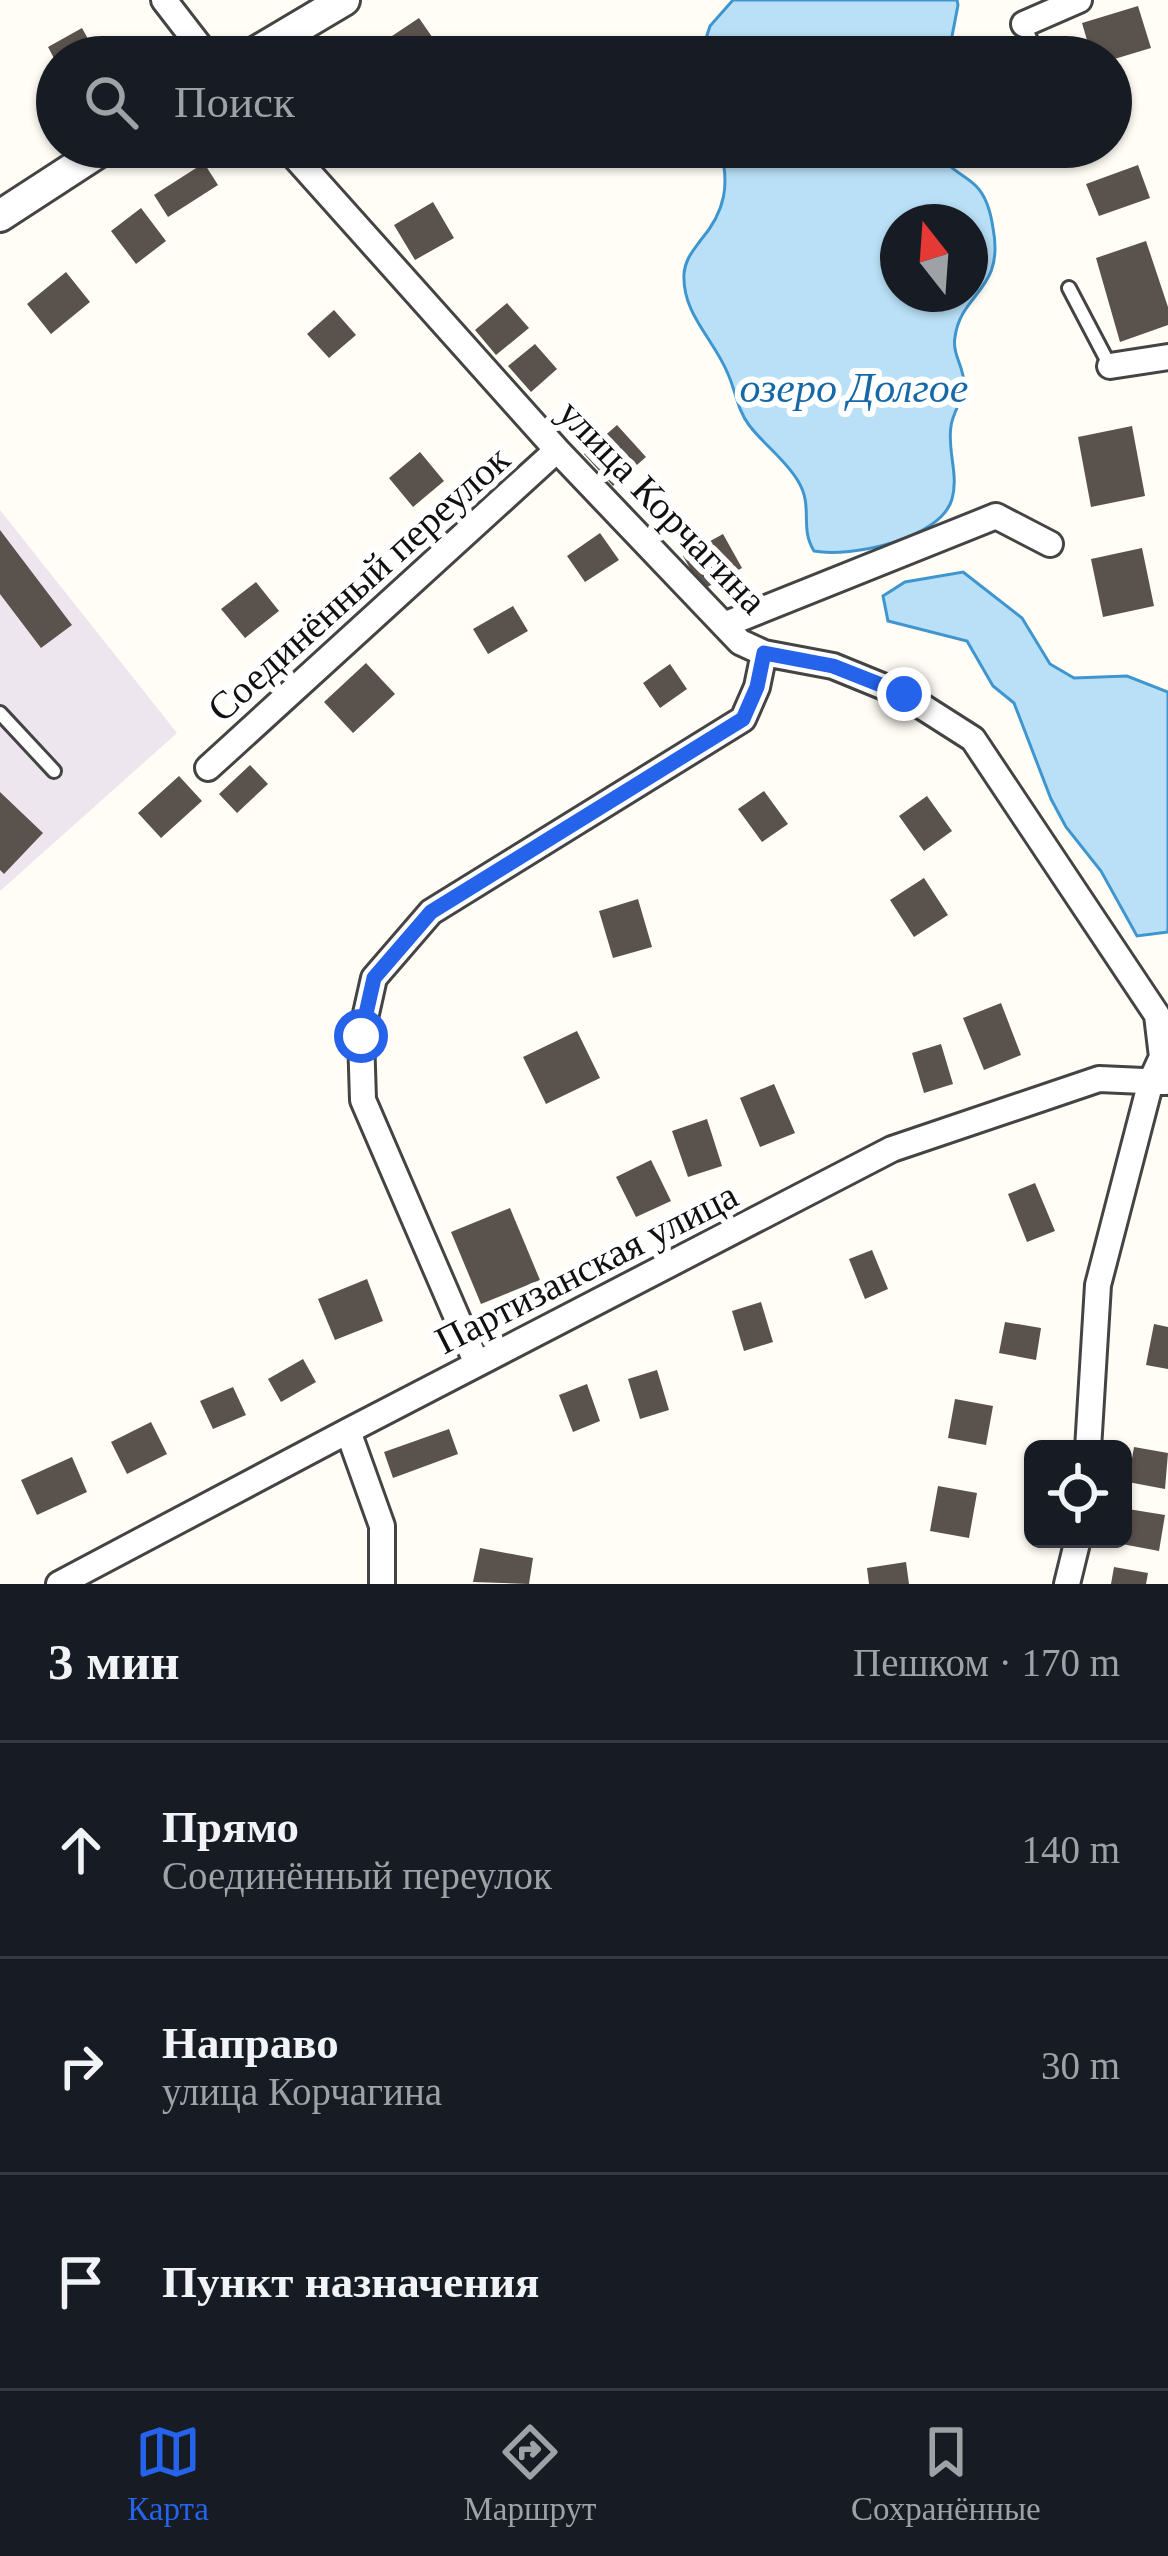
<!DOCTYPE html>
<html lang="ru">
<head>
<meta charset="utf-8">
<style>
	body { margin:0; font-family:Georgia,serif; background:#242831; color:#f1f3f6 }
	.controls { position:absolute; right:36px; bottom:36px; display:grid; overflow:hidden; border-radius:18px; box-shadow:0 3px 9px #0004 }
	.controls button { width:108px; height:108px; display:grid; place-items:center; padding:0; border:0; border-bottom:3px solid #363941; background:#171b24; color:#f1f3f6; font:60px sans-serif }
	.compass { position:absolute; left:880px; top:204px; width:108px; height:108px; border-radius:50%; background:#171b24; box-shadow:0 3px 9px #0004; rotate:343deg }
	.stop { position:absolute; width:36px; height:36px; margin:-27px; border:9px solid #2563eb; border-radius:50%; background:#fff }
	.stop.end { background:#2563eb; border-color:#fff; box-shadow:0 3px 12px #0008 }
	.list { margin:0; padding:0; list-style:none }
	h2 { display:flex; justify-content:space-between; align-items:center; height:156px; margin:0; padding:0 48px; font-size:51px }
	h2 small { font-size:39px; font-weight:400; color:#9ea1a6 }
	.list li { display:grid; grid-template-columns:78px 1fr auto; gap:36px; align-items:center; box-sizing:border-box; height:216px; padding:0 48px; border-top:3px solid #363941 }
	.list b { display:block; font-size:45px; white-space:nowrap }
	.list p { margin:0; font-size:39px; white-space:nowrap; color:#9ea1a6 }
	.list em { font-size:39px; font-style:normal; color:#9ea1a6 }
	.icon { flex:none; width:66px; height:66px; fill:none; stroke:currentColor; stroke-width:2; stroke-linecap:round; stroke-linejoin:round }
	.map { position:relative; flex:none; width:1168px; height:1584px; overflow:hidden }
	.search { position:absolute; background:#171b24; box-shadow:0 3px 9px #0004; left:36px; right:36px; top:36px; height:132px; display:flex; align-items:center; gap:30px; box-sizing:border-box; padding:0 42px; border-radius:66px; color:#9ea1a6; font-size:45px }
	.sheet { height:804px; background:#171b24 }
	nav { display:flex; justify-content:space-around; align-items:center; box-sizing:border-box; height:168px; border-top:3px solid #363941; background:#171b24; font-size:33px; color:#9ea1a6 }
	nav a { display:grid; justify-items:center; gap:6px }
	nav .on { color:#2563eb }
	.map>svg:first-child { display:block }
</style>
</head>
<body>
<div class="map">
<svg width="1168" height="1584" viewBox="0 0 1168 1584">
	<rect width="100%" height="100%" fill="#fffdf5"/>
	<path fill="#eee6ef" d="M0,510L177,733L0,891Z"/>
	<path fill="#b9e0f7" stroke="#3f96cf" stroke-width="3" fill-rule="evenodd" d="M733,0H957L958,5L948,57H700L710,26Z
		M720,147H941C944,170 961,171 976,186C987,197 991,214 993,228C1005,291 961,292 955,337C952,353 963,366 964,382C965,397 953,411 951,426C947,450 959,475 952,499C941,539 850,558 814,551C799,527 814,507 798,481C785,459 764,445 749,425C737,409 736,392 728,374C714,339 682,314 684,274C685,260 692,252 700,241C726,211 730,184 720,147ZM970,222V294H898V222Z
		M963,572L1022,618L1050,664L1074,678L1127,676L1168,692V932L1137,936L1101,871L1066,827L1051,799L1014,703L993,686L967,641L888,621L883,596L905,582Z"/>
	<path fill="#5a524d" d="M1138,6L1151,48L1111,60V57H1092L1082,23Z
		M419,18L446,57H384L377,46Z
		M82,28L98,57H57V64L48,47Z
		M204,163L218,185L168,217L154,195Z
		M1138,165L1150,198L1099,216L1086,184Z
		M433,202L454,238L415,260L394,225Z
		M141,208L166,241L136,264L111,231Z
		M1146,241L1168,307V325L1120,342L1096,258Z
		M66,272L90,302L51,334L27,304Z
		M507,303L529,328L496,355L475,330Z
		M334,310L356,335L329,358L307,334Z
		M535,344L557,369L531,392L508,366Z
		M617,425L646,457L613,486L584,454Z
		M1132,426L1145,496L1091,507L1078,437Z
		M420,452L444,481L413,507L389,478Z
		M0,530L72,625L41,648L0,594Z
		M600,533L619,560L585,582L567,556Z
		M723,534L742,568L702,590L683,556Z
		M1142,548L1154,606L1103,617L1091,559Z
		M256,582L279,611L245,638L221,609Z
		M513,606L528,631L488,654L473,629Z
		M366,663L395,694L353,733L324,702Z
		M670,664L687,689L660,708L643,683Z
		M250,765L268,784L237,813L219,794Z
		M179,776L202,801L161,838L138,813Z
		M764,791L788,824L762,842L738,809Z
		M0,792L43,833L4,874L0,870Z
		M927,796L952,831L924,851L899,816Z
		M924,878L948,915L914,937L890,900Z
		M638,899L652,947L613,958L599,911Z
		M1001,1003L1021,1055L984,1070L963,1018Z
		M577,1031L600,1078L546,1104L523,1057Z
		M941,1044L953,1084L924,1093L912,1053Z
		M774,1084L795,1133L760,1147L740,1098Z
		M707,1119L722,1166L688,1177L672,1131Z
		M651,1160L671,1201L636,1217L616,1177Z
		M1035,1183L1055,1231L1027,1242L1008,1194Z
		M510,1208L540,1280L481,1304L451,1232Z
		M872,1250L888,1289L865,1299L849,1259Z
		M367,1279L383,1321L335,1340L318,1299Z
		M761,1302L773,1342L744,1351L732,1311Z
		M1005,1322L1041,1328L1036,1360L999,1353Z
		M1154,1324L1168,1327V1369L1146,1365Z
		M303,1359L316,1382L281,1402L268,1379Z
		M657,1370L669,1410L640,1419L628,1379Z
		M587,1384L600,1421L573,1432L559,1395Z
		M233,1387L246,1415L213,1429L200,1401Z
		M955,1399L993,1406L986,1445L948,1438Z
		M151,1422L167,1454L127,1474L111,1442Z
		M449,1429L458,1454L393,1478L384,1452Z
		M1134,1447L1168,1453L1165,1489L1128,1482Z
		M72,1457L87,1492L37,1515L21,1480Z
		M938,1486L977,1493L969,1538L930,1531Z
		M1128,1509L1165,1515L1159,1551L1122,1544Z
		M480,1548L533,1558L529,1584L473,1582Z
		M906,1562L909,1584H869L867,1568Z
		M1114,1567L1148,1573L1146,1584H1111Z"/>
	<g fill="none" stroke-linecap="round" stroke-linejoin="round">
		<g stroke="#444" stroke-width="18">
			<path id="service" d="M1024,24L1038,57
				M1069,288L1110,366
				M0,713L54,771"/>
		</g>
		<g stroke="#444" stroke-width="30">
			<path id="minor" d="M164,0L208,57
				M1024,24L1079,0
				M286,147L557,450L740,642L764,653L833,666L904,695L973,739L1157,1015L1162,1057L1151,1081L1098,1285L1088,1449
				M1110,366L1168,357
				M724,625L996,516L1050,544
				M208,768L557,450
				M477,1364L363,1100L361,1036L374,978L431,912L743,719L757,687L764,653
				M348,1431L382,1526V1584
				M59,1584L348,1431L892,1149L1099,1079L1166,1082
				M1067,1584L1078,1539"/>
		</g>
		<g stroke="#444" stroke-width="36">
			<path id="tertiary" d="M248,57L344,0
				M0,216L106,147"/>
		</g>
		<use href="#service" stroke="#fff" stroke-width="12"/>
		<use href="#minor" stroke="#fff" stroke-width="24"/>
		<use href="#tertiary" stroke="#fff" stroke-width="30"/>
	</g>
	<g fill="none" stroke-linecap="round" stroke-linejoin="round">
		<path stroke="#2563eb" stroke-width="15" d="M361,1036L374,978L431,912L743,719L757,687L764,653L833,666L904,694"/>
	</g>
	<g text-anchor="middle" stroke-width="12" stroke-linejoin="round" paint-order="stroke">
		<g font-size="39" fill="#111" stroke="#fff">
			<text transform="translate(663 506) rotate(46)" y="14">улица Корчагина</text>
			<text transform="translate(358 583) rotate(-42)" y="14">Соединённый переулок</text>
			<text transform="translate(586 1267) rotate(-27)" y="14">Партизанская улица</text>
		</g>
		<g font-size="42" font-style="italic" fill="#1768a6" stroke="#fff">
			<text x="854" y="402">озеро Долгое</text>
		</g>
	</g>
</svg>
<div class="controls">
<button><svg class="icon" aria-label="locate" viewBox="0 0 24 24"><circle cx="12" cy="12" r="6"/><path d="M12 2v4M12 18v4M2 12h4M18 12h4"/></svg></button>
</div>
<svg class="compass" viewBox="-18 -18 36 36"><path d="M0-13l5 13h-10z" fill="#e53935"/><path d="M0 13l5-13h-10z" fill="#9ea1a6"/></svg>
<div class="stop" style="left:361px;top:1036px"></div>
<div class="stop end" style="left:904px;top:694px"></div>
<div class="search"><svg class="icon" aria-label="search" viewBox="0 0 24 24"><circle cx="10" cy="10" r="6"/><path d="M15 15l6 6"/></svg>Поиск</div>
</div>
<section class="sheet">
<h2>3 мин<small>Пешком · 170 m</small></h2>
<ul class="list">
<li><svg class="icon" aria-label="ahead" viewBox="0 0 24 24"><path d="M12 20V5M6 11l6-6 6 6"/></svg><div><b>Прямо</b><p>Соединённый переулок</p></div><em>140 m</em></li>
<li><svg class="icon" aria-label="right" viewBox="0 0 24 24"><path d="M7 20v-9h11M14 6l5 5-5 5"/></svg><div><b>Направо</b><p>улица Корчагина</p></div><em>30 m</em></li>
<li><svg class="icon" aria-label="arrive" viewBox="0 0 24 24"><path d="M6 21V4h12l-3 4 3 4H6"/></svg><div><b>Пункт назначения</b></div></li>
</ul>
</section>
<nav>
<a class="on"><svg class="icon" aria-label="map" viewBox="0 0 24 24"><path d="M3 6l6-2 6 2 6-2v14l-6 2-6-2-6 2zM9 4v14M15 6v14"/></svg>Карта</a>
<a><svg class="icon" aria-label="directions" viewBox="0 0 24 24"><path d="M12 3l9 9-9 9-9-9zM9 14v-3h6M13 9l2 2-2 2"/></svg>Маршрут</a>
<a><svg class="icon" aria-label="saved" viewBox="0 0 24 24"><path d="M7 4h10v16l-5-4-5 4z"/></svg>Сохранённые</a>
</nav>
</body>
</html>
